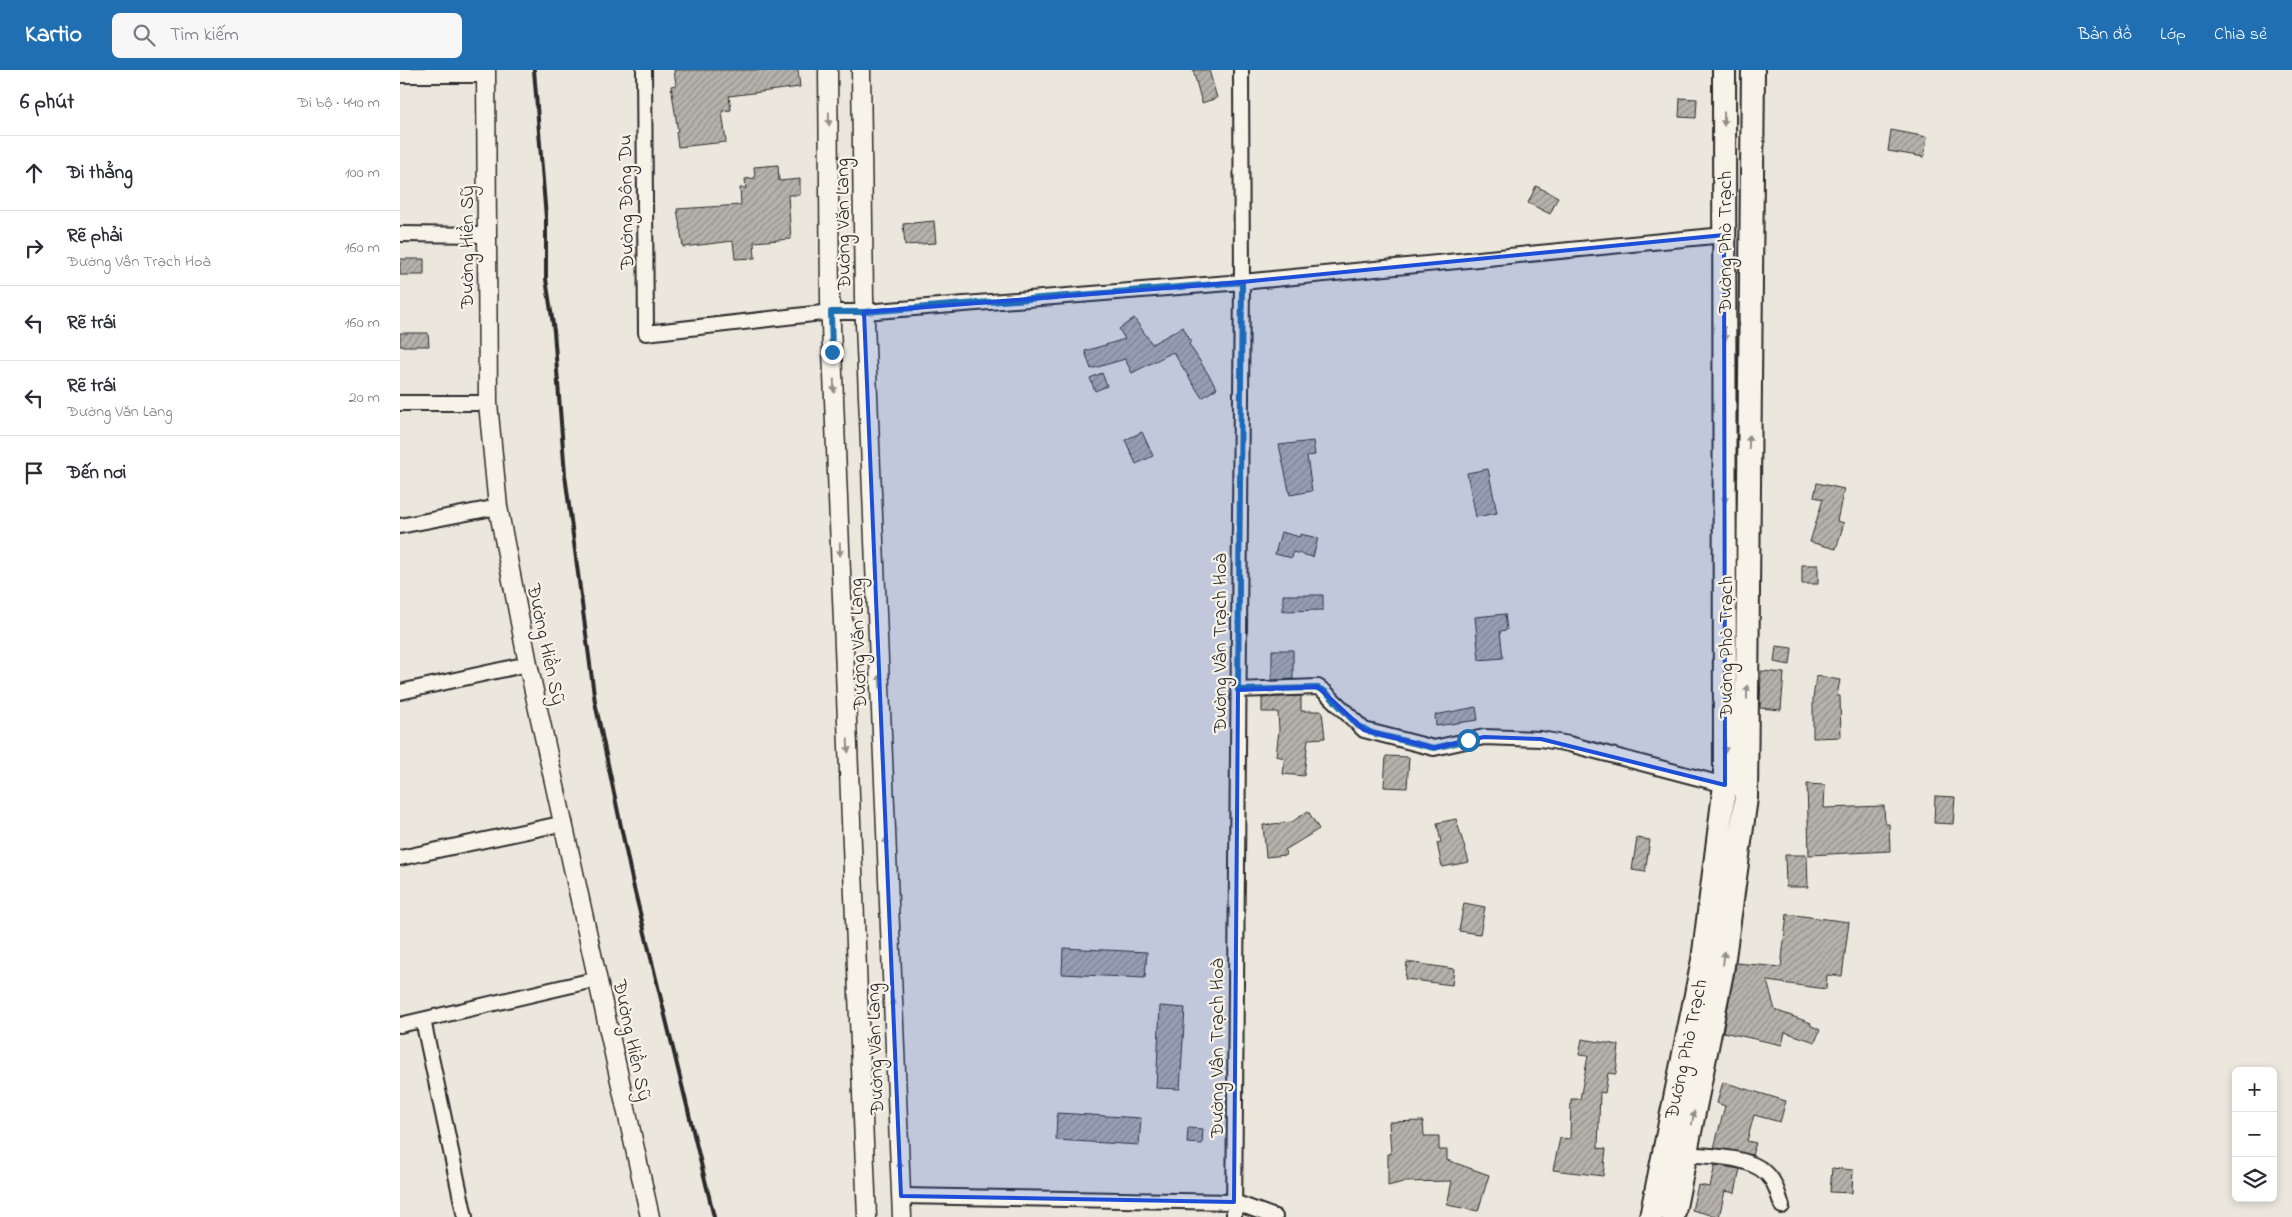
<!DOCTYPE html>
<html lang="vi">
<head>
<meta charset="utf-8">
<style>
	body { margin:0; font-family:"Indie Flower",sans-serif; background:#f7f7f7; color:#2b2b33 }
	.controls { position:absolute; right:15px; bottom:15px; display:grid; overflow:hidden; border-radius:8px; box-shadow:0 2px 8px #0003 }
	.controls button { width:45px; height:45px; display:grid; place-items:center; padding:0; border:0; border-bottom:1px solid #e1e1e2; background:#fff; color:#2b2b33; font:25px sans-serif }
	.stop { position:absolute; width:15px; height:15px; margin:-11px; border:4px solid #1f6fb2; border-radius:50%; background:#fff }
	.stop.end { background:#1f6fb2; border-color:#fff; box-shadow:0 1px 5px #0008 }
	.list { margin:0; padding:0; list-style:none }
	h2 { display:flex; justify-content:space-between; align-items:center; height:65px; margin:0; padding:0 20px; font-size:21px }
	h2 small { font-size:16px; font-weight:400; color:#7c7c81 }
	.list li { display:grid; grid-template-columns:32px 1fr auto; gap:15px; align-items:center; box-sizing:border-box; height:75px; padding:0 20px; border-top:1px solid #e1e1e2 }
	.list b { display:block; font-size:19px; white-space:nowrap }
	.list p { margin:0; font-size:16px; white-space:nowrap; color:#7c7c81 }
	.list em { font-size:16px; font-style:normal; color:#7c7c81 }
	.icon { flex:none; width:28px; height:28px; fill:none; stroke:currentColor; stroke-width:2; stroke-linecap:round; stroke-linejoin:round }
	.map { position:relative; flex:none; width:1892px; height:1147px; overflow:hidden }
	header { display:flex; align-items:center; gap:30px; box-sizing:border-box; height:70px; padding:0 25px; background:#1f6fb2; color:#fff }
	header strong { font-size:24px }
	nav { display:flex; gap:28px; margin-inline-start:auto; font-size:18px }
	.search { width:350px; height:45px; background:#f7f7f7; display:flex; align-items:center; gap:12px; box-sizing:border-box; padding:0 18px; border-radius:8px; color:#7c7c81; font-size:19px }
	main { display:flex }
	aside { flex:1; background:#fff }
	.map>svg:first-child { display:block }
</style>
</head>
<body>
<header>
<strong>Kartio</strong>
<div class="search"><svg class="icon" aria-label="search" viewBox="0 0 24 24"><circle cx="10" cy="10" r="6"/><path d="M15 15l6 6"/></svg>Tìm kiếm</div>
<nav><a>Bản đồ</a><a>Lớp</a><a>Chia sẻ</a></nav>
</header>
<main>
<aside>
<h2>6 phút<small>Đi bộ · 440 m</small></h2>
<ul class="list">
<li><svg class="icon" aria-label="ahead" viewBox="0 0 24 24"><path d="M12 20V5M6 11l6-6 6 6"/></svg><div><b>Đi thẳng</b></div><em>100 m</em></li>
<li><svg class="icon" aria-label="right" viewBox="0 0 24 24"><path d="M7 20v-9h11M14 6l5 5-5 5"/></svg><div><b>Rẽ phải</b><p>Đường Vân Trạch Hoà</p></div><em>160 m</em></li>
<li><svg class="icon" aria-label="left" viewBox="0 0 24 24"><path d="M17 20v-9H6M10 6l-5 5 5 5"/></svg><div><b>Rẽ trái</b></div><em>160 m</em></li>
<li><svg class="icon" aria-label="left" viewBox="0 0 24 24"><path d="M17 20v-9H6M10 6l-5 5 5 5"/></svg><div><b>Rẽ trái</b><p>Đường Văn Lang</p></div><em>20 m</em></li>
<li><svg class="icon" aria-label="arrive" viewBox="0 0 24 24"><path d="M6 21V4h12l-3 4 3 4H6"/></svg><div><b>Đến nơi</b></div></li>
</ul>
</aside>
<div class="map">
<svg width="1892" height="1147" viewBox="0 0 1892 1147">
	<defs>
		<pattern id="building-hatch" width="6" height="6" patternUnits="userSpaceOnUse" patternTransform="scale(1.25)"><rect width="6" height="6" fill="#b5b2ab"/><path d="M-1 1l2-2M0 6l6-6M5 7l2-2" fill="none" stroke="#93918b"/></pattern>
	</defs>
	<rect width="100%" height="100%" fill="#ebe7dd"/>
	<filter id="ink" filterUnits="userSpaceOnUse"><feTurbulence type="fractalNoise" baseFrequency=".02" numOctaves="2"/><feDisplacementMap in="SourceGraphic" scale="10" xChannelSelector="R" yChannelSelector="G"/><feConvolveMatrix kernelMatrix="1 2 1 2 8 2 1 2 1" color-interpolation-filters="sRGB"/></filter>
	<g filter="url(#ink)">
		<path fill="url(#building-hatch)" stroke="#2b2b2b" d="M274,0H398L400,17L329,26L331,40L322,41L326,72L278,77L276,62H278L271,16L276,15Z
			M793,0H809L817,28L802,33Z
			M1280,28L1297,29L1296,48L1279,47Z
			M1491,60L1527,67L1524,87L1488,81Z
			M378,95L379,111L400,109V125H388L391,169L354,172L355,188L335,189L333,171L283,177L277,139L341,135L340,118H346L345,109L355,108L354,97Z
			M1136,116L1158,127L1150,144L1128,133Z
			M534,151L536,173L505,175L503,154Z
			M0,189H24V205H0Z
			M734,248L752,274L783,257L791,272L789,274L817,318L802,328L773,282L732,303L725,289L691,299L685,281L725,269L719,259Z
			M0,263H28L29,276H0Z
			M702,303L707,316L695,321L690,308Z
			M742,362L753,386L736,394L725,370Z
			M913,371L915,385L907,386L912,421L890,425L879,375Z
			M1088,399L1097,443L1076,447L1067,403Z
			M1417,413L1444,419L1437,451L1444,453L1436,479L1410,472L1423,429L1414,427Z
			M881,462L900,467V464L918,468L913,487L893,482L892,488L875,484Z
			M1402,495H1418V514H1402Z
			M883,525H923V540L883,541Z
			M1105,544L1107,560L1100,561L1103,588L1079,590L1075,547Z
			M1376,576L1392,578L1390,595L1374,592Z
			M872,580H893V609L872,610Z
			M1361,601L1384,603L1381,640L1360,638Z
			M1416,606L1440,610L1437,626H1440L1441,667L1413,668V629Z
			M901,626V641H922L925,668L908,669L904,706L883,704L885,688L876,686L879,660L878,642H862V628Z
			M1076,637L1078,650L1036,656L1035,645Z
			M986,686L1009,687L1007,718L984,717Z
			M1407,714L1425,715L1424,738L1484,736L1485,754H1489L1490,781L1409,785Z
			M1535,726L1555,727L1553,754L1534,753Z
			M908,741L919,759L885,780L886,785L866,787L863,755L892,752Z
			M1056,749L1069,792L1042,797L1037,773L1041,772L1037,753Z
			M1237,768L1250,770L1245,802L1232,800Z
			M1385,785H1407L1408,817H1386Z
			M1064,833L1085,837L1080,864L1059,861Z
			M1387,844L1449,852L1442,906L1427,905L1426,919L1367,911L1375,940L1411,953L1410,955L1420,960L1415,972L1385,962L1382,975L1323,962L1336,893L1381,897Z
			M663,878L747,882L745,908L662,904Z
			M1007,892L1054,899L1052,915L1005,909Z
			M760,936L785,938L780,1019L756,1018Z
			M1182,969L1219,975L1216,1004L1208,1003L1205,1023L1200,1022L1198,1078L1206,1079L1203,1106L1153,1100L1160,1068L1170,1069L1171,1029H1180L1188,986L1179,985Z
			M1323,1012L1386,1031L1380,1052L1354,1045L1347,1071L1356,1073L1352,1085L1314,1078L1325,1036L1317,1033Z
			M657,1043L741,1048L739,1075L656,1070Z
			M1023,1051L1024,1066H1039V1080H1047V1090L1089,1105L1078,1141L1047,1135L1052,1111L1003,1112L988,1116V1084H991L989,1052Z
			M788,1058L803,1059L802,1074L787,1073Z
			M1315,1095L1340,1099L1335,1123L1325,1121L1319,1147L1292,1140L1298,1115L1310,1117Z
			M1432,1098L1453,1100L1452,1123L1430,1122Z"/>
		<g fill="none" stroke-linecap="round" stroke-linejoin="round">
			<g stroke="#2b2b2b" stroke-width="18">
				<path id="minor" d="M244,0L246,263L431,242H464L842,212L1324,165
					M0,5H86
					M0,164L88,165
					M0,333H88
					M0,456L98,437
					M838,620L918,617L925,622L964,660L1034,678L1084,667L1141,669L1169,674L1325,715
					M0,622L128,594
					M0,788L165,753
					M23,950L65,1147
					M0,955L198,909
					M1286,1084C1312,1087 1356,1085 1372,1110C1377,1118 1379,1127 1382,1136
					M501,1126L834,1132L875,1147
					M834,1147L842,212L841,0"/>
			</g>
			<g stroke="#2b2b2b" stroke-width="21">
				<path id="tertiary" d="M86,0L88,333L98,437L128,594L250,1147
					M428,0L430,230L467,1147
					M461,0L464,229L502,1147"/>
			</g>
			<g stroke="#2b2b2b" stroke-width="26">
				<path id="trunk" d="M1251,1147L1303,890L1325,715L1324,0
					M1273,1147L1322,902L1346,728L1353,0"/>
			</g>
			<use href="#minor" stroke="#f7f3e8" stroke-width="14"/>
			<use href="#tertiary" stroke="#f7f3e8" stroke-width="18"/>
			<use href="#trunk" stroke="#f7f3e8" stroke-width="22"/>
			<path stroke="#2b2b2b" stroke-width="4" d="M134,0L146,148V209L154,261L165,405L195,632L233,814L314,1147"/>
		</g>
		<defs><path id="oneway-solid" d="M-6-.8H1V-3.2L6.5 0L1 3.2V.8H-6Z" transform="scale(1.25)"/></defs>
		<g fill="#918f8a">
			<use href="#oneway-solid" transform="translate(429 49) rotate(89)"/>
			<use href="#oneway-solid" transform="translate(1324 49) rotate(90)"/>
			<use href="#oneway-solid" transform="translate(1325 264) rotate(90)"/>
			<use href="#oneway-solid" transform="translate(434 316) rotate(88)"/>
			<use href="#oneway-solid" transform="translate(1349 372) rotate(-89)"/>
			<use href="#oneway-solid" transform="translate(1325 426) rotate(90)"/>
			<use href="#oneway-solid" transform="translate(440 479) rotate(88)"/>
			<use href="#oneway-solid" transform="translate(480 611) rotate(-92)"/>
			<use href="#oneway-solid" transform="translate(1347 622) rotate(-90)"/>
			<use href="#oneway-solid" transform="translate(448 676) rotate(88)"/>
			<use href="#oneway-solid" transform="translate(1325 676) rotate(90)"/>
			<use href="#oneway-solid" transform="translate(486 774) rotate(-92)"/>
			<use href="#oneway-solid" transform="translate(1324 888) rotate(-82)"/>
			<use href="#oneway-solid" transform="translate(493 936) rotate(-92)"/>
			<use href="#oneway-solid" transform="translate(1293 1048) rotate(-79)"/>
			<use href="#oneway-solid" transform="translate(500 1098) rotate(-92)"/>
		</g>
	</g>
	<g fill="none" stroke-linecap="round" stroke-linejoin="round" filter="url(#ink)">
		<path stroke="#1f6fb2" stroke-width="6" d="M432,282L431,242H464L842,212L838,620L918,618L926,622L958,656L972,663L1034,678L1068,670"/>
	</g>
	<path fill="#1d4ed8" fill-opacity="0.2" stroke="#1d4ed8" stroke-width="4" stroke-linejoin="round" d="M1324,165L1325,715L1141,669L1084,667L1034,678L964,660L918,617L838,620L834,1132L501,1126L464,242L842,212Z"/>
	<g text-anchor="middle" stroke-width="4.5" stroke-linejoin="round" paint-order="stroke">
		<g font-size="20" fill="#2b2b2b" stroke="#f7f3e8">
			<text transform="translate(225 132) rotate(-91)" y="7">Đường Đông Du</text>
			<text transform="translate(442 154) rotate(-91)" y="7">Đường Văn Lang</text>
			<text transform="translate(1324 172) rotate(-90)" y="7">Đường Phò Trạch</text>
			<text transform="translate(66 177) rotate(-90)" y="7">Đường Hiền Sỹ</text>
			<text transform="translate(819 573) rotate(-90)" y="7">Đường Vân Trạch Hoà</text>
			<text transform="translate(147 574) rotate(78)" y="7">Đường Hiền Sỹ</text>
			<text transform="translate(457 574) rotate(-92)" y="7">Đường Văn Lang</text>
			<text transform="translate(1325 577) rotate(-90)" y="7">Đường Phò Trạch</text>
			<text transform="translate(233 970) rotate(78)" y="7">Đường Hiền Sỹ</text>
			<text transform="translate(816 978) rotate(-90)" y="7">Đường Vân Trạch Hoà</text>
			<text transform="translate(474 979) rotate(-92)" y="7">Đường Văn Lang</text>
			<text transform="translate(1285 979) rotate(-78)" y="7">Đường Phò Trạch</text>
		</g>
	</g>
</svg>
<div class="controls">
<button>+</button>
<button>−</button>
<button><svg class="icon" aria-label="layers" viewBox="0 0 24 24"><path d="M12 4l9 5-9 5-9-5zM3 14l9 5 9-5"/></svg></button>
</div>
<div class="stop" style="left:1068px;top:670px"></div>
<div class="stop end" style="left:432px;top:282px"></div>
</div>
</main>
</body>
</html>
